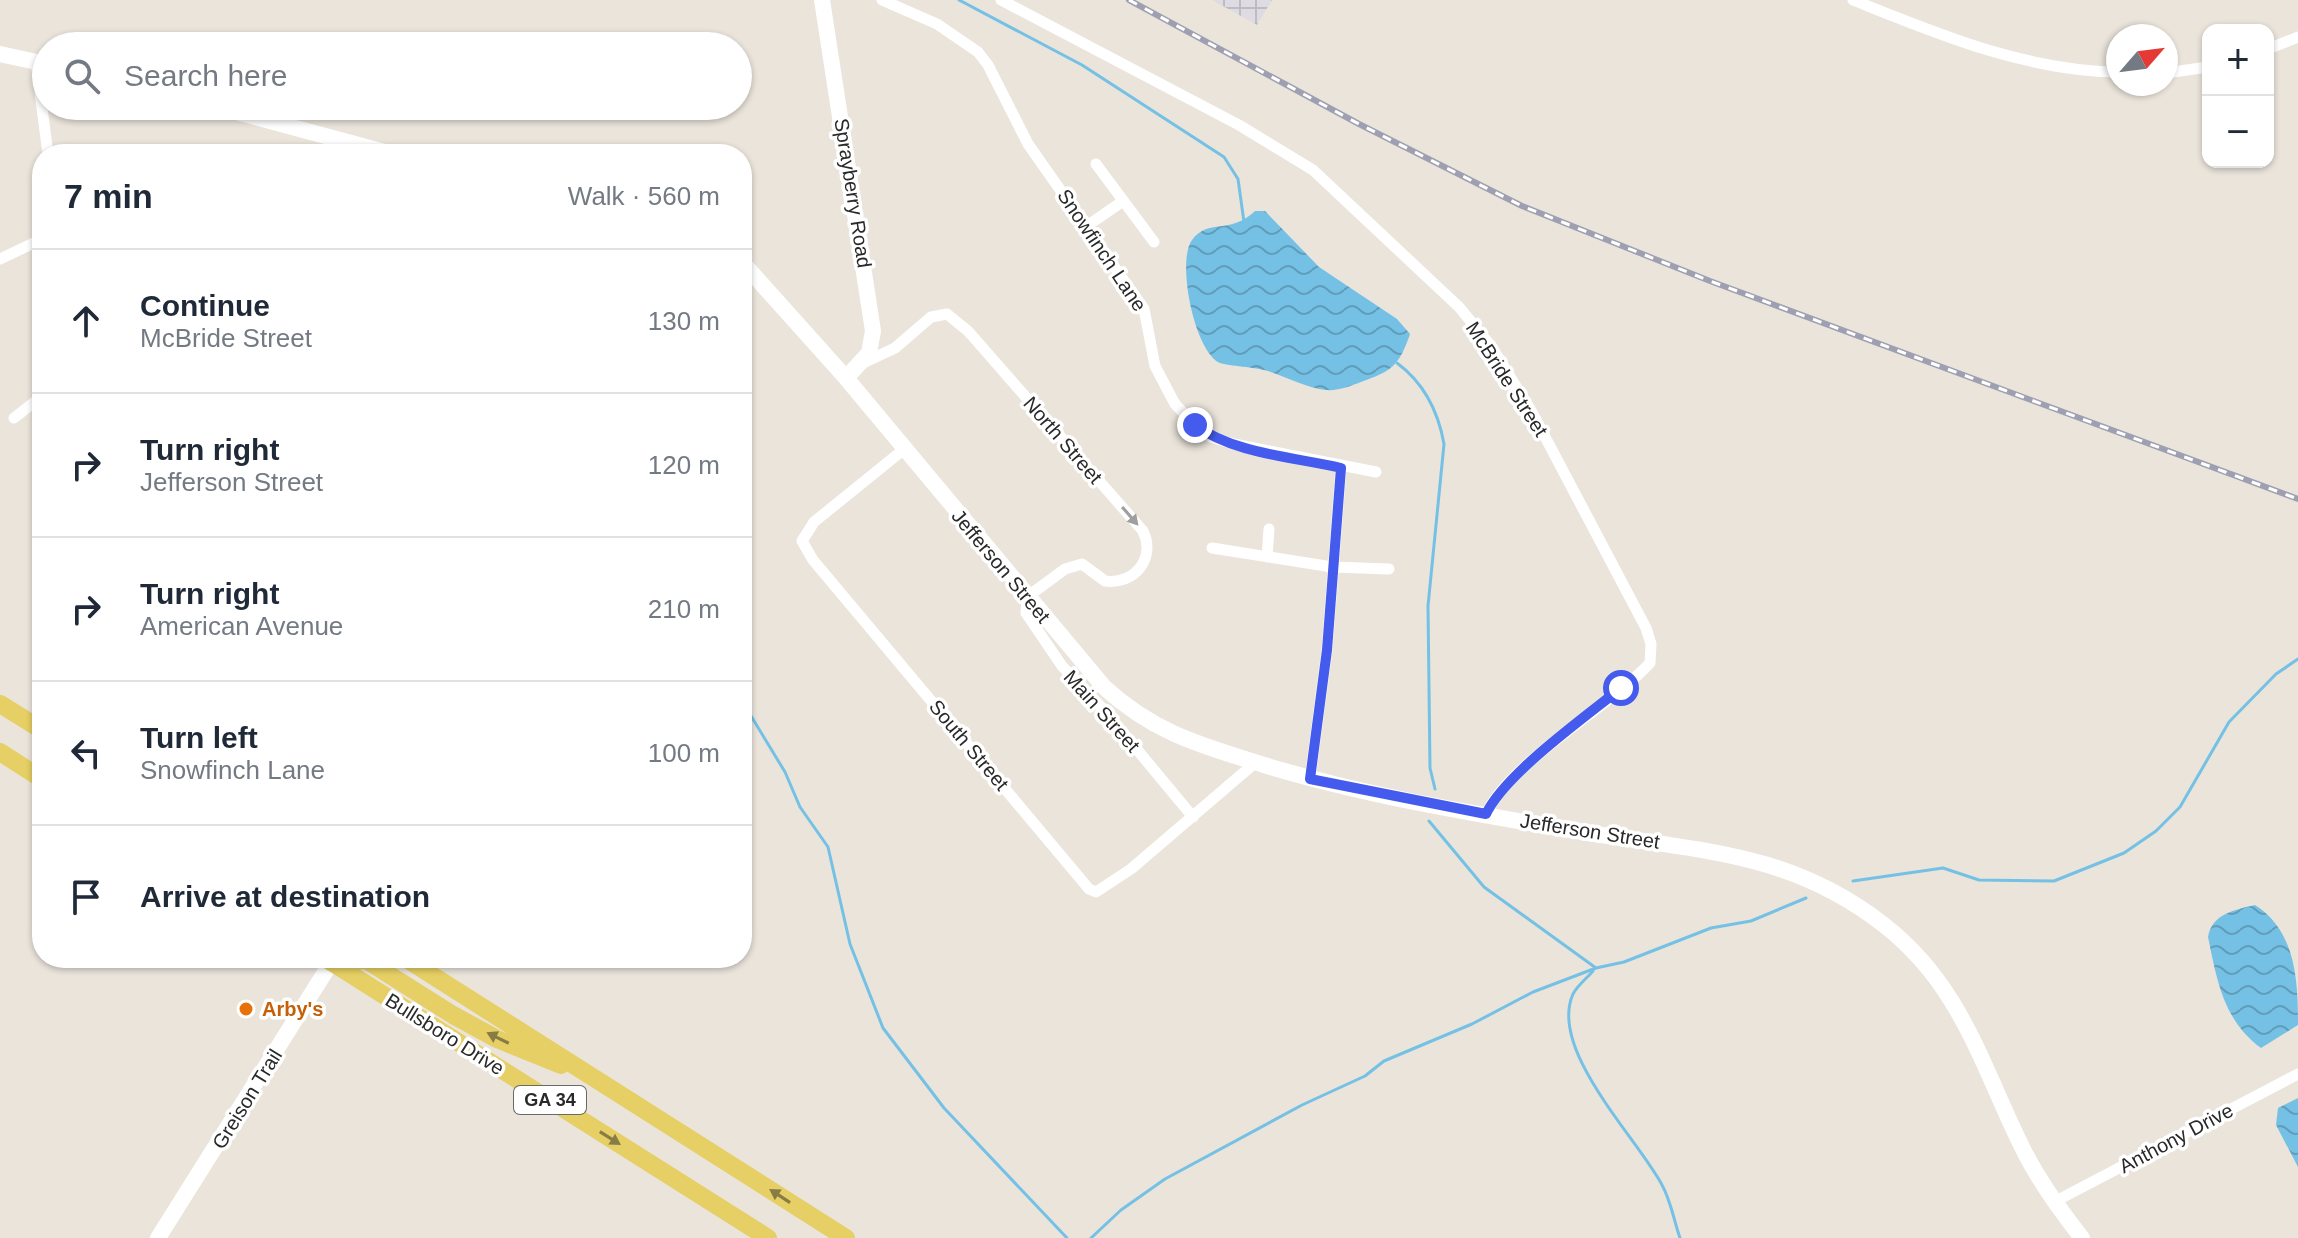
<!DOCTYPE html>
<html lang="en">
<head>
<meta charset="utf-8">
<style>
	body { margin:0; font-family:Arial,sans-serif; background:#f6f6f7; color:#1f2937 }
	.controls { position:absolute; right:24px; top:24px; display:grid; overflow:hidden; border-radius:16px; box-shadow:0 2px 6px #0004 }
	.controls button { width:72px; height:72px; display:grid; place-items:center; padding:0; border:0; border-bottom:2px solid #e0e1e3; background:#fff; color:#1f2937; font:40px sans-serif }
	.compass { position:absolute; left:2106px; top:24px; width:72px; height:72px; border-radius:50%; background:#fff; box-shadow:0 2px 6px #0004; rotate:62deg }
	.stop { position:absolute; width:24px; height:24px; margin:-18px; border:6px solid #455bed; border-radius:50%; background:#fff }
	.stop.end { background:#455bed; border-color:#fff; box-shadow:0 2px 8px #0008 }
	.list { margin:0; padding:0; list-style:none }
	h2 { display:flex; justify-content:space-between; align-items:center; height:104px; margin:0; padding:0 32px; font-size:34px }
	h2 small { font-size:26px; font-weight:400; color:#747a83 }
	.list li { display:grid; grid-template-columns:52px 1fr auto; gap:24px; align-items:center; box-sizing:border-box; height:144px; padding:0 32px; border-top:2px solid #e0e1e3 }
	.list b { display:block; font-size:30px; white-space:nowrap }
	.list p { margin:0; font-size:26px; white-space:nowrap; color:#747a83 }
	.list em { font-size:26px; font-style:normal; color:#747a83 }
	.icon { flex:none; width:44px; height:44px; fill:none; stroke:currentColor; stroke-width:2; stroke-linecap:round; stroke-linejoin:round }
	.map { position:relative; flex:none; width:2298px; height:1238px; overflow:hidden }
	.search { position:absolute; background:#fff; box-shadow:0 2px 6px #0004; left:32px; top:32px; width:720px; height:88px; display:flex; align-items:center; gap:20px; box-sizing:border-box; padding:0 28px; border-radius:44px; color:#747a83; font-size:30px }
	.panel { position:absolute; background:#fff; box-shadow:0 2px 6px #0004; left:32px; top:144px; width:720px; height:824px; border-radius:32px }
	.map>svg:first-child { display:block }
</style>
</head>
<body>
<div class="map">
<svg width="2298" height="1238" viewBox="0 0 2298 1238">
	<defs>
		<pattern id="industrial-grid" width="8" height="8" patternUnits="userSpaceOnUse" patternTransform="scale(2)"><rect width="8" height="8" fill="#dedbe3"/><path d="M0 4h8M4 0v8" fill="none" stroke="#bebcc3"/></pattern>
		<pattern id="water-waves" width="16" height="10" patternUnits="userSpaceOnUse" patternTransform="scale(2)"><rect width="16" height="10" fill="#75c1e5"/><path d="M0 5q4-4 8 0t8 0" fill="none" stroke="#609dba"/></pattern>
	</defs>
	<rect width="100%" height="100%" fill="#eae4db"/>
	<path fill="url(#industrial-grid)" d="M1212,0H1272L1257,25Z"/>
	<path fill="url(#water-waves)" d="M1255,211H1265L1319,267L1397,319L1410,334C1399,366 1392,371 1361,382C1350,386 1339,391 1326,390C1307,388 1287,377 1268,371C1255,367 1229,366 1220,363C1195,353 1176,262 1192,240C1208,218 1230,235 1255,211Z
		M2255,905C2296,931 2298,981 2298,1025L2261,1048C2223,1020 2217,980 2208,937C2212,914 2234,910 2255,905Z
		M2298,1098V1167L2276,1125L2278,1108Z"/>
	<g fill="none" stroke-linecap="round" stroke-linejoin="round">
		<path stroke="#75c1e5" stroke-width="3" d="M959,0L1082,65L1224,157L1238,179L1244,222
			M1397,363C1424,383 1438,410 1444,444L1428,606L1430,768L1435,789
			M742,701L785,772L800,807L828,847L850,944L883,1028L944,1108L1067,1238
			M1429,821L1484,887L1596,968
			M1853,881L1943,868L1979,880L2054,881L2124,853L2156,831L2180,807L2229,722L2276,674L2298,659
			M1593,971C1587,978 1577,986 1573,994C1548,1050 1638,1139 1662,1185C1671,1201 1674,1221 1680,1238
			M1091,1238L1121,1210L1165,1179L1302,1105L1365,1076L1384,1061L1472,1024L1533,992L1596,968L1624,962L1711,928L1751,921L1806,898"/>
		<path stroke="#fff" stroke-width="11" d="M882,0L937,24L978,52L988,65L1028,144L1144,309L1155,366L1175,404L1195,425L1211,437L1234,444L1376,472
			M1001,0L1239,125L1313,170L1459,307L1491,346L1533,414L1646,628L1651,644L1650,663C1608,708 1510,762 1486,814
			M1853,0C1938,34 2025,71 2118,72
			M2268,49L2298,37
			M36,62L48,154
			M2166,73L2208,67
			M1096,164L1154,242
			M1087,226L1123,201
			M0,259L42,239
			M863,363L895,348L931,317L947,314L968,331L1143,531C1156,558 1135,585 1105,581L1082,564L1065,569L1027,597L1026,613L1062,666L1105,711L1193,817
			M14,418L42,396
			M903,450L814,522L802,541L813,560L1089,889L1096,892L1131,869L1256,762
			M1212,548L1332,567L1389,569
			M1267,557L1269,529
			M1310,779L1327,650L1341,468
			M2054,1202L2298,1074"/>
		<path stroke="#fff" stroke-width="16" d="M822,0L873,331L869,353L846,378
			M0,54L46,64
			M214,106L392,154
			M742,262L846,378L1104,687C1154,733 1200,745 1264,765C1366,796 1472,813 1577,831C1692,851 1787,849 1884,925C1961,985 1981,1064 2022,1147C2038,1180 2059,1209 2082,1238
			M158,1238L334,958"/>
		<path stroke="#e6cf64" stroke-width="18" d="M0,704L42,730
			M0,752L42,779
			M325,958L768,1238
			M405,958L846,1238
			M331,962L366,960L453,1015L497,1039L561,1065"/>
		<g stroke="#9ea0b2" stroke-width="6">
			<path id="rail" d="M1129,0L1359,124L1522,206L1710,281L2298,499"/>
		</g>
		<use href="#rail" stroke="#fff" stroke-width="3" stroke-dasharray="9" stroke-linecap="butt"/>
	</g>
	<defs><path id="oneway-solid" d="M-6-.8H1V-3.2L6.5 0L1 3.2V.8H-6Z" transform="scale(2)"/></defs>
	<use fill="#9f9f9f" href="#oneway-solid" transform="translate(1130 516) rotate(49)"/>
	<g fill="#887c46">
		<use href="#oneway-solid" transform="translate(498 1038) rotate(-154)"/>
		<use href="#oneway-solid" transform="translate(610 1138) rotate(32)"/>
		<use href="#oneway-solid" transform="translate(780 1196) rotate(-147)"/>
	</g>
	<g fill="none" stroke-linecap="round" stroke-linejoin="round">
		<path stroke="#455bed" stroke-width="10" d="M1195,425C1234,454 1295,457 1341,468L1327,650L1310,779L1486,814C1506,773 1584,718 1621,688"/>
	</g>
	<circle fill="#e8710a" stroke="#fff" stroke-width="3" cx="246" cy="1009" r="8"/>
	<g text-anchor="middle" stroke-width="7" stroke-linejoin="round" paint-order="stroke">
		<rect fill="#fff" stroke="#696969" stroke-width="2" x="514" y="1086" width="72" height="28" rx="6"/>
		<g font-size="18" font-weight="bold" fill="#292929">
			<text x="550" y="1106">GA 34</text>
		</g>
		<g font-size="20" fill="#292929" stroke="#fff">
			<text transform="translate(853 193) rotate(81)" y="7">Sprayberry Road</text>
			<text transform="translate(1102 250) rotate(56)" y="7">Snowfinch Lane</text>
			<text transform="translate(1507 379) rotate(57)" y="7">McBride Street</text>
			<text transform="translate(1063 440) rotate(49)" y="7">North Street</text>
			<text transform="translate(1001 566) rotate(50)" y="7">Jefferson Street</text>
			<text transform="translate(1102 711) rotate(48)" y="7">Main Street</text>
			<text transform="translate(969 745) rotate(50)" y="7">South Street</text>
			<text transform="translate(1590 831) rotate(9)" y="7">Jefferson Street</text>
			<text transform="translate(445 1034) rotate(32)" y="7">Bullsboro Drive</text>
			<text transform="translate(247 1099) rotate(-58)" y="7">Greison Trail</text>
			<text transform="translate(2176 1138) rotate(-28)" y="7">Anthony Drive</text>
		</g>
		<g font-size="20" font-weight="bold" fill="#c56008" stroke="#fff" text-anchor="start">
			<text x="262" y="1016">Arby's</text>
		</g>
	</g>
</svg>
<div class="controls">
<button>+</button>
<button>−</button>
</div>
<svg class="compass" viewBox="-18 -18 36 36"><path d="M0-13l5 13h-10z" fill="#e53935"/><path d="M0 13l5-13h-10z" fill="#747a83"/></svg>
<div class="stop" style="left:1621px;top:688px"></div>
<div class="stop end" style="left:1195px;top:425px"></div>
<div class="search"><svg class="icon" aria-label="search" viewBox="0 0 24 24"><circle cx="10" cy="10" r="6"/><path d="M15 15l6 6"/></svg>Search here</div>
<section class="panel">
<h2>7 min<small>Walk · 560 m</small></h2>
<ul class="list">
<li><svg class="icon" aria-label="ahead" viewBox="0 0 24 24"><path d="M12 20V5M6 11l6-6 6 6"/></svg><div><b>Continue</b><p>McBride Street</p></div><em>130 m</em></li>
<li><svg class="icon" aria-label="right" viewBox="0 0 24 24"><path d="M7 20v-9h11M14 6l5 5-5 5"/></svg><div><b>Turn right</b><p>Jefferson Street</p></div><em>120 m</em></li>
<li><svg class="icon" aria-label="right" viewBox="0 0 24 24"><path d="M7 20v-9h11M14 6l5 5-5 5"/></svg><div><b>Turn right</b><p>American Avenue</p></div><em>210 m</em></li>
<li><svg class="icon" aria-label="left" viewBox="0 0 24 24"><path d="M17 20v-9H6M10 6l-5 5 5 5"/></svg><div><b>Turn left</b><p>Snowfinch Lane</p></div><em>100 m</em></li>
<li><svg class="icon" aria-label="arrive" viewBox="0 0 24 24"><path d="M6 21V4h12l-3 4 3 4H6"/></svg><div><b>Arrive at destination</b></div></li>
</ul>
</section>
</div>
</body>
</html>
